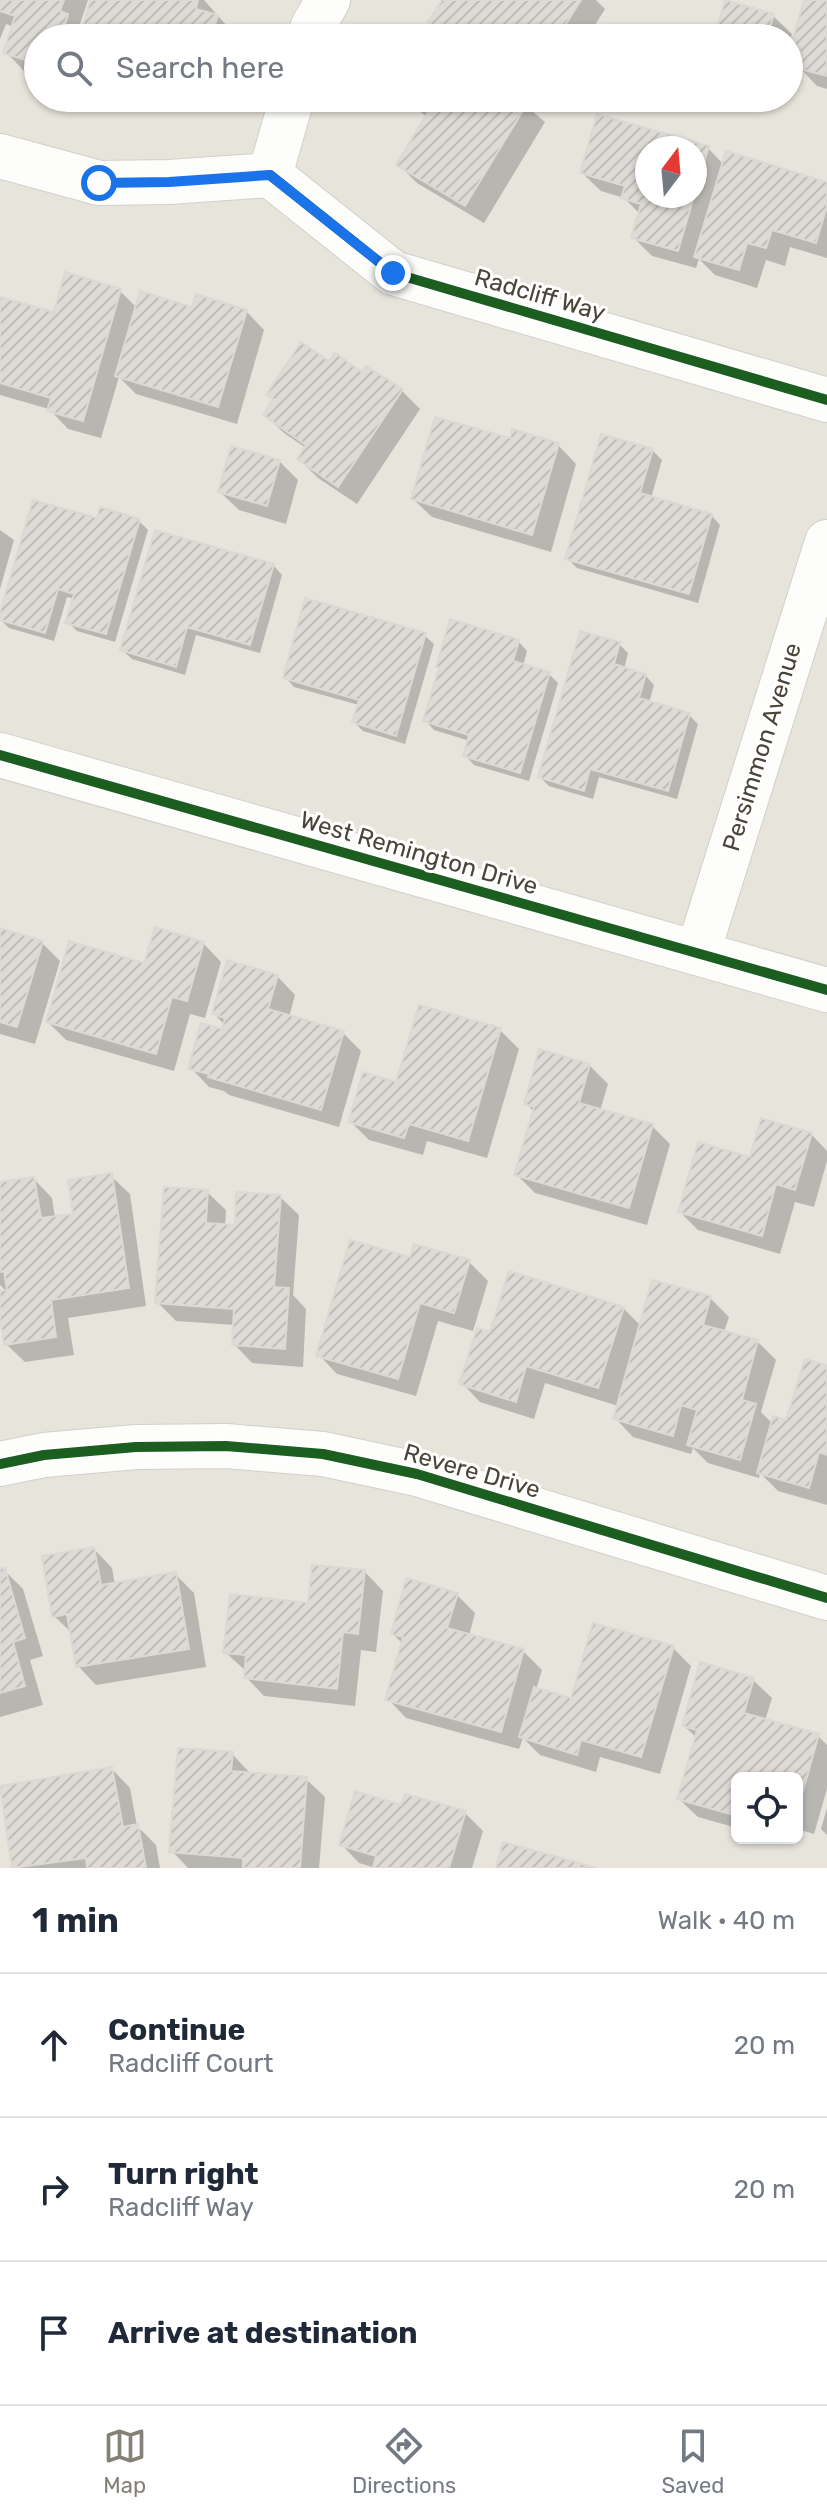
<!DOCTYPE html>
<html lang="en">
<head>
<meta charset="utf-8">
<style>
	body { margin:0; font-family:Rubik,sans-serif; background:#f2f2f3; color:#1f2937 }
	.controls { position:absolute; right:24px; bottom:24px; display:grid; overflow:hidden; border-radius:12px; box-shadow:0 2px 6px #0004 }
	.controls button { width:72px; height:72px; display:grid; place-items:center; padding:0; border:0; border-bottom:2px solid #e0e1e3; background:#fff; color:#1f2937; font:40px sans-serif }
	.compass { position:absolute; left:635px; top:136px; width:72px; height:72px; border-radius:50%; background:#fff; box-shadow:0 2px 6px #0004; rotate:16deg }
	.stop { position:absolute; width:24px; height:24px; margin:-18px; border:6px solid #1a73e8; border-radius:50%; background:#fff }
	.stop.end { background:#1a73e8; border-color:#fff; box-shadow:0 2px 8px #0008 }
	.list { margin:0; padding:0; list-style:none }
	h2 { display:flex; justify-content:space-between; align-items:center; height:104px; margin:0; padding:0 32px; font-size:34px }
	h2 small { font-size:26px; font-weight:400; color:#747a83 }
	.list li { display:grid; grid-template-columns:52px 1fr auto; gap:24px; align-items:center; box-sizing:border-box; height:144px; padding:0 32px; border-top:2px solid #e0e1e3 }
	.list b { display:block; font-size:30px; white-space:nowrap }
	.list p { margin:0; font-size:26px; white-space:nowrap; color:#747a83 }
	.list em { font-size:26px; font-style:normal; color:#747a83 }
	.icon { flex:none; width:44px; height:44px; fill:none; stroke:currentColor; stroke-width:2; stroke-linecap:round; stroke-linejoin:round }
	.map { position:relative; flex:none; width:827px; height:1868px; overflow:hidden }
	.search { position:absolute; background:#fff; box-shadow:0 2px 6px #0004; left:24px; right:24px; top:24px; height:88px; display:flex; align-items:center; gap:20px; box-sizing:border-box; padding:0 28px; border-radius:44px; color:#747a83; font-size:30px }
	.sheet { height:536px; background:#fff }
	nav { display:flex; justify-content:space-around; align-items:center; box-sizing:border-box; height:112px; border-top:2px solid #e0e1e3; background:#fff; font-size:22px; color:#747a83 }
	nav a { display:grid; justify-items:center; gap:4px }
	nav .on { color:#868178 }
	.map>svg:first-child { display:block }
</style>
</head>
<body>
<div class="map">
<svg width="827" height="1868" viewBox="0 0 827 1868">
	<defs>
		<pattern id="building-hatch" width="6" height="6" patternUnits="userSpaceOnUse" patternTransform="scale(2)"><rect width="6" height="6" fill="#dedbd6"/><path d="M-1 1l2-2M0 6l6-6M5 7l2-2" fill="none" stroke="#c0bdb8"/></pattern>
	</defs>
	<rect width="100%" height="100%" fill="#f4f2ee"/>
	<path fill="#e7e4dc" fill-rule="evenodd" d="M0,0H827V1868H0ZM38,38H789V98H38ZM647,148H695V196H647ZM737,1778H797V1838H737Z"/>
	<path fill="#0003" fill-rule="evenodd" d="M0,0H88L79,27L83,32L92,0H204L235,35V38H38V75L24,71L6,52L14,27L6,24L0,39Z
		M444,0H596L605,9L587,38H446L430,22Z
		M806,0H827V89L817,86L799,67L801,57L792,48Z
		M773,16L792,34L789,43V38H716Z
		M100,98H145L142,109Z
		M402,98H517L545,122L484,223L417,183L398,164L427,117Z
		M598,116L708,148L724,165L827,184V258L790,247L785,266L766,260L757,288L715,275L699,259L696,268L652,256L633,237L640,214L624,198L601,191L582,173ZM647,148H695V196H647Z
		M120,291L137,308L246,311L264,330L237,424L136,394L119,377L101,438L68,429L49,409L0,395V299L55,315Z
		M330,363L401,390L420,409L357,504L318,478L299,459L306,448L284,433L265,415Z
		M558,445L576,464L551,552L432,517L413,499Z
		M652,450L662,460L651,498L711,515L720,525L698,603L577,568L567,558Z
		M279,461L298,480L286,524L239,510L220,492Z
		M98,520L139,521L148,530L115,642L77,631L68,622L75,599L67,597L54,641L9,628L0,619Z
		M0,530L14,540L0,589Z
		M273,565L282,575L260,653L196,635L185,675L132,659L122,650Z
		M424,635L434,644L405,744L363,731L354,722L359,705L294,687L285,677Z
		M518,641L527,651L523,666L549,674L558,683L529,781L474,765L465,755L470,741L434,730L425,720Z
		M619,644L628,653L624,669L645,675L654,685L649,703L689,715L698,724L677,799L599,777L593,799L549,786L540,777Z
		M0,930L42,943L60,961L35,1044L0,1034Z
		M203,943L221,962L205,1018L190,1014L174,1071L66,1040L48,1022L146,966Z
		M277,976L295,995L289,1017L342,1032L361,1051L339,1127L229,1095L224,1091L209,1087L191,1068L224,1032L225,1025L214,1014Z
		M500,1030L519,1049L487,1158L427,1141L423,1155L369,1140L350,1121L397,1084Z
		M589,1065L608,1084L600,1111L652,1126L670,1144L647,1225L535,1193L516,1174L534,1112L526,1103Z
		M811,1134L827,1151V1161L814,1207L795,1202L780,1254L698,1230L680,1212L751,1160Z
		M111,1176L130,1194L146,1306L68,1318L74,1355L25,1362L6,1344L0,1304V1293L7,1292L0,1285V1184L34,1179L52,1198L55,1218L75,1215Z
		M207,1192L226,1210L225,1226L237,1227L280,1197L299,1215L293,1295L306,1309L303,1367L252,1363L234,1344L235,1325L176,1321L157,1302Z
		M411,1260L469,1262L488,1281L473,1331L438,1321L416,1396L337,1374L319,1355Z
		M710,1298L729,1317L724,1332L757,1341L776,1360L761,1412L773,1424L788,1422L827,1367V1505L778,1491L760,1473L759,1478L708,1463L693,1448L691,1454L633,1437L615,1418L618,1406L545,1383L534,1419L480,1402L462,1383L491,1334L623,1308L641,1326Z
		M94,1549L112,1568L115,1585L175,1574L194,1593L206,1667L96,1685L78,1666L73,1634L54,1616Z
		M4,1570L23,1589L43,1656L30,1660L43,1705L0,1717V1572Z
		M365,1572L383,1591L376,1652L361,1650L355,1706L264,1696L246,1677V1671L225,1652Z
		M457,1595L475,1613L469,1636L523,1651L542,1670L536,1690L572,1701L673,1648L691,1666L660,1774L600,1757L596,1772L540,1755L523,1738L519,1749L406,1718L388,1699L403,1644L393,1634Z
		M753,1680L772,1698L765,1721L818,1736L827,1745V1789L814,1834L797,1829V1778H737V1828L698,1817L679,1799L697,1738L684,1726Z
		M232,1754L250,1773L306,1779L325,1797L319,1868H188L172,1851Z
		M112,1769L130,1788L137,1826L156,1845L160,1868H14L0,1788Z
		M827,1808V1835L821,1829Z
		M465,1813L483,1831L472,1868H375L359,1863L341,1844Z"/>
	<path fill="url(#building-hatch)" stroke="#dcd9d4" stroke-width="2" d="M0,0H64L60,11L68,14L61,38H38V64L3,53L15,16L0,11Z
		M90,0H198L196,9L218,15L211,38H80Z
		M442,0H581L557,38H453L428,22Z
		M725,0L774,14L767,38H714Z
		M804,0H827V76L796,68L801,52L790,49Z
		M404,98H521L528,102L465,206L396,165L428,112Z
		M597,114L709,146L695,192V148H647V196H694L678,251L631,238L641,204L621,198L625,186L580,173Z
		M726,151L827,182V206L816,243L772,230L766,248L747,243L739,270L694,257Z
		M65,272L121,289L83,421L47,411L51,398L0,383V297L54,312Z
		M140,291L192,307L196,294L247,310L218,407L115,376Z
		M301,342L329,361L335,353L362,372L366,366L403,389L338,487L297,459L306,445L263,415L273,399L266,395Z
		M435,417L510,438L512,429L559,443L532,535L411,499Z
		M601,434L653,449L640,493L712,514L689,594L565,559Z
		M231,446L280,460L267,506L218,492Z
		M33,500L97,518L100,507L140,519L106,634L65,623L74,594L58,589L45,633L0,620V612Z
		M155,530L274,564L250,645L187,627L176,667L120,650Z
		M305,598L426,633L396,736L352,722L359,700L283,678Z
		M450,619L519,640L513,661L550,672L520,773L463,756L469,735L423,721L439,668L436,667Z
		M580,631L620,642L614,664L646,674L639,698L690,713L668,791L590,769L584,791L538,777Z
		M155,927L204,942L187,1001L172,997L156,1054L46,1022L69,941L144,963Z
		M0,928L43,941L17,1027L0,1022Z
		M227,960L278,975L268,1009L344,1031L321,1110L208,1077L209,1074L188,1069L201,1023L222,1029L225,1018L212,1014Z
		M419,1005L501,1028L468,1141L409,1124L404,1138L348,1122L363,1072L396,1082Z
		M539,1049L590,1064L579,1103L653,1124L629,1208L514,1175L534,1107L524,1104Z
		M761,1118L812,1133L795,1190L776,1184L762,1236L678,1212L698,1142L750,1157Z
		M112,1173L129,1288L51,1300L56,1337L4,1345L0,1317V1291L7,1290L4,1271L0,1272V1182L34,1177L41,1218L73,1214L68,1180Z
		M164,1187L208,1190L206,1223L235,1225L236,1192L281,1195L274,1287L289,1288L285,1349L232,1345L234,1309L155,1303Z
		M350,1240L410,1257L414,1244L470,1260L454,1313L420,1303L398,1379L316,1356Z
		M509,1271L624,1307L598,1388L526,1366L516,1402L459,1384L477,1328L490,1332Z
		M652,1280L711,1296L703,1325L758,1340L742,1400L756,1404L740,1460L687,1445L697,1410L681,1405L673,1436L613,1419Z
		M805,1359L827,1365V1455L819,1452L809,1488L757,1473L773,1416L786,1420Z
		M94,1547L101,1585L176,1572L189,1649L76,1667L67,1614L52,1617L42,1556Z
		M312,1565L365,1570L358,1634L343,1632L337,1689L244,1678L246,1655L223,1653L230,1594L308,1603Z
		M5,1568L25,1638L13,1642L25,1686L0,1693V1569Z
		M406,1578L458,1593L447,1628L524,1649L501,1732L385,1700L403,1637L391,1634Z
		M593,1623L674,1646L641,1757L581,1740L577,1755L519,1737L534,1687L571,1698Z
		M700,1662L754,1678L744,1713L819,1734L797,1812V1778H737V1816L677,1799L697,1730L682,1726Z
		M178,1748L233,1752L231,1771L307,1777L300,1868H243V1858L169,1852Z
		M112,1767L123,1827L138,1824L146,1868H87L86,1858L12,1868L0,1786Z
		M355,1791L401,1805L405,1794L466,1811L449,1868H373L376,1856L339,1845Z
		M503,1842L597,1868H496Z"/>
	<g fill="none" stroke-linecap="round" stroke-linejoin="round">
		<g stroke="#d2d0cb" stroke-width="46">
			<path id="minor" d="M309,38L313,26L328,0
				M0,156L99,183L169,182L270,175
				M270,175L393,273L827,400
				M270,175L292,98
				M698,952L827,542
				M0,1464L44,1455L136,1447L226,1446L323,1454L417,1474L827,1598"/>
		</g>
		<g stroke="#d2d0cb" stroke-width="46">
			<path id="tertiary" d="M0,755L827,990"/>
		</g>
		<use href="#minor" stroke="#fdfdfc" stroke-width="44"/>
		<use href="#tertiary" stroke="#fdfdfc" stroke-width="44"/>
		<g stroke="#fff" stroke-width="15">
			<path id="cycleway" d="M270,175L393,273L827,400
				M0,755L827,990
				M0,1464L44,1455L136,1447L226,1446L323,1454L417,1474L827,1598"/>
		</g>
		<use href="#cycleway" stroke="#1b5e20" stroke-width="10"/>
	</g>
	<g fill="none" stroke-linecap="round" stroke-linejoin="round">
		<path stroke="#1a73e8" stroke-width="10" d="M99,183L169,182L270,175L393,273"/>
	</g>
	<g text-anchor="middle" stroke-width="6" stroke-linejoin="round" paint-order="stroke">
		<g font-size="24" fill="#4b4439" stroke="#fff">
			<text transform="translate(540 295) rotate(16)" y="8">Radcliff Way</text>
			<text transform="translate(762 747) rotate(-73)" y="8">Persimmon Avenue</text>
			<text transform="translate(419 853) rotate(16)" y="8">West Remington Drive</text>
			<text transform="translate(472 1471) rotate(16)" y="8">Revere Drive</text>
		</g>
	</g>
</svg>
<div class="controls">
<button><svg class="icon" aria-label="locate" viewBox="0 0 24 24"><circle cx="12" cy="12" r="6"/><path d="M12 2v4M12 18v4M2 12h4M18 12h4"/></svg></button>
</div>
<svg class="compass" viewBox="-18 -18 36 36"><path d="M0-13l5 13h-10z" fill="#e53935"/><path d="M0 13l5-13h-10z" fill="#747a83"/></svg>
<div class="stop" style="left:99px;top:183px"></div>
<div class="stop end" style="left:393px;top:273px"></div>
<div class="search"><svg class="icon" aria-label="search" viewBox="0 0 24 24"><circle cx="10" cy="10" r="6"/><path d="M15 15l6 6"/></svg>Search here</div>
</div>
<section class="sheet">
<h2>1 min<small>Walk · 40 m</small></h2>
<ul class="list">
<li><svg class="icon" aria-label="ahead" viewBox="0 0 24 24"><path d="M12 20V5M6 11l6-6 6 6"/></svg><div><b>Continue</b><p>Radcliff Court</p></div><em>20 m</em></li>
<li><svg class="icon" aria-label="right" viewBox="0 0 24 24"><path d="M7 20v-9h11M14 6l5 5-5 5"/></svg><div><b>Turn right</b><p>Radcliff Way</p></div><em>20 m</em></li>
<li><svg class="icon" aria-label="arrive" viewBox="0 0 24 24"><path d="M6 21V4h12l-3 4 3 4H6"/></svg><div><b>Arrive at destination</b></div></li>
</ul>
</section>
<nav>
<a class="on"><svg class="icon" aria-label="map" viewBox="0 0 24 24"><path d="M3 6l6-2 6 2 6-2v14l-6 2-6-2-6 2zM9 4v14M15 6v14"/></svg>Map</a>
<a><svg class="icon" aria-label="directions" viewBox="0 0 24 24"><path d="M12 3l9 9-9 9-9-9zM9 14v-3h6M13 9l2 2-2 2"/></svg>Directions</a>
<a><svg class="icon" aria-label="saved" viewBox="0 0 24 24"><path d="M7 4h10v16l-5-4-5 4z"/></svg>Saved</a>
</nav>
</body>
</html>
